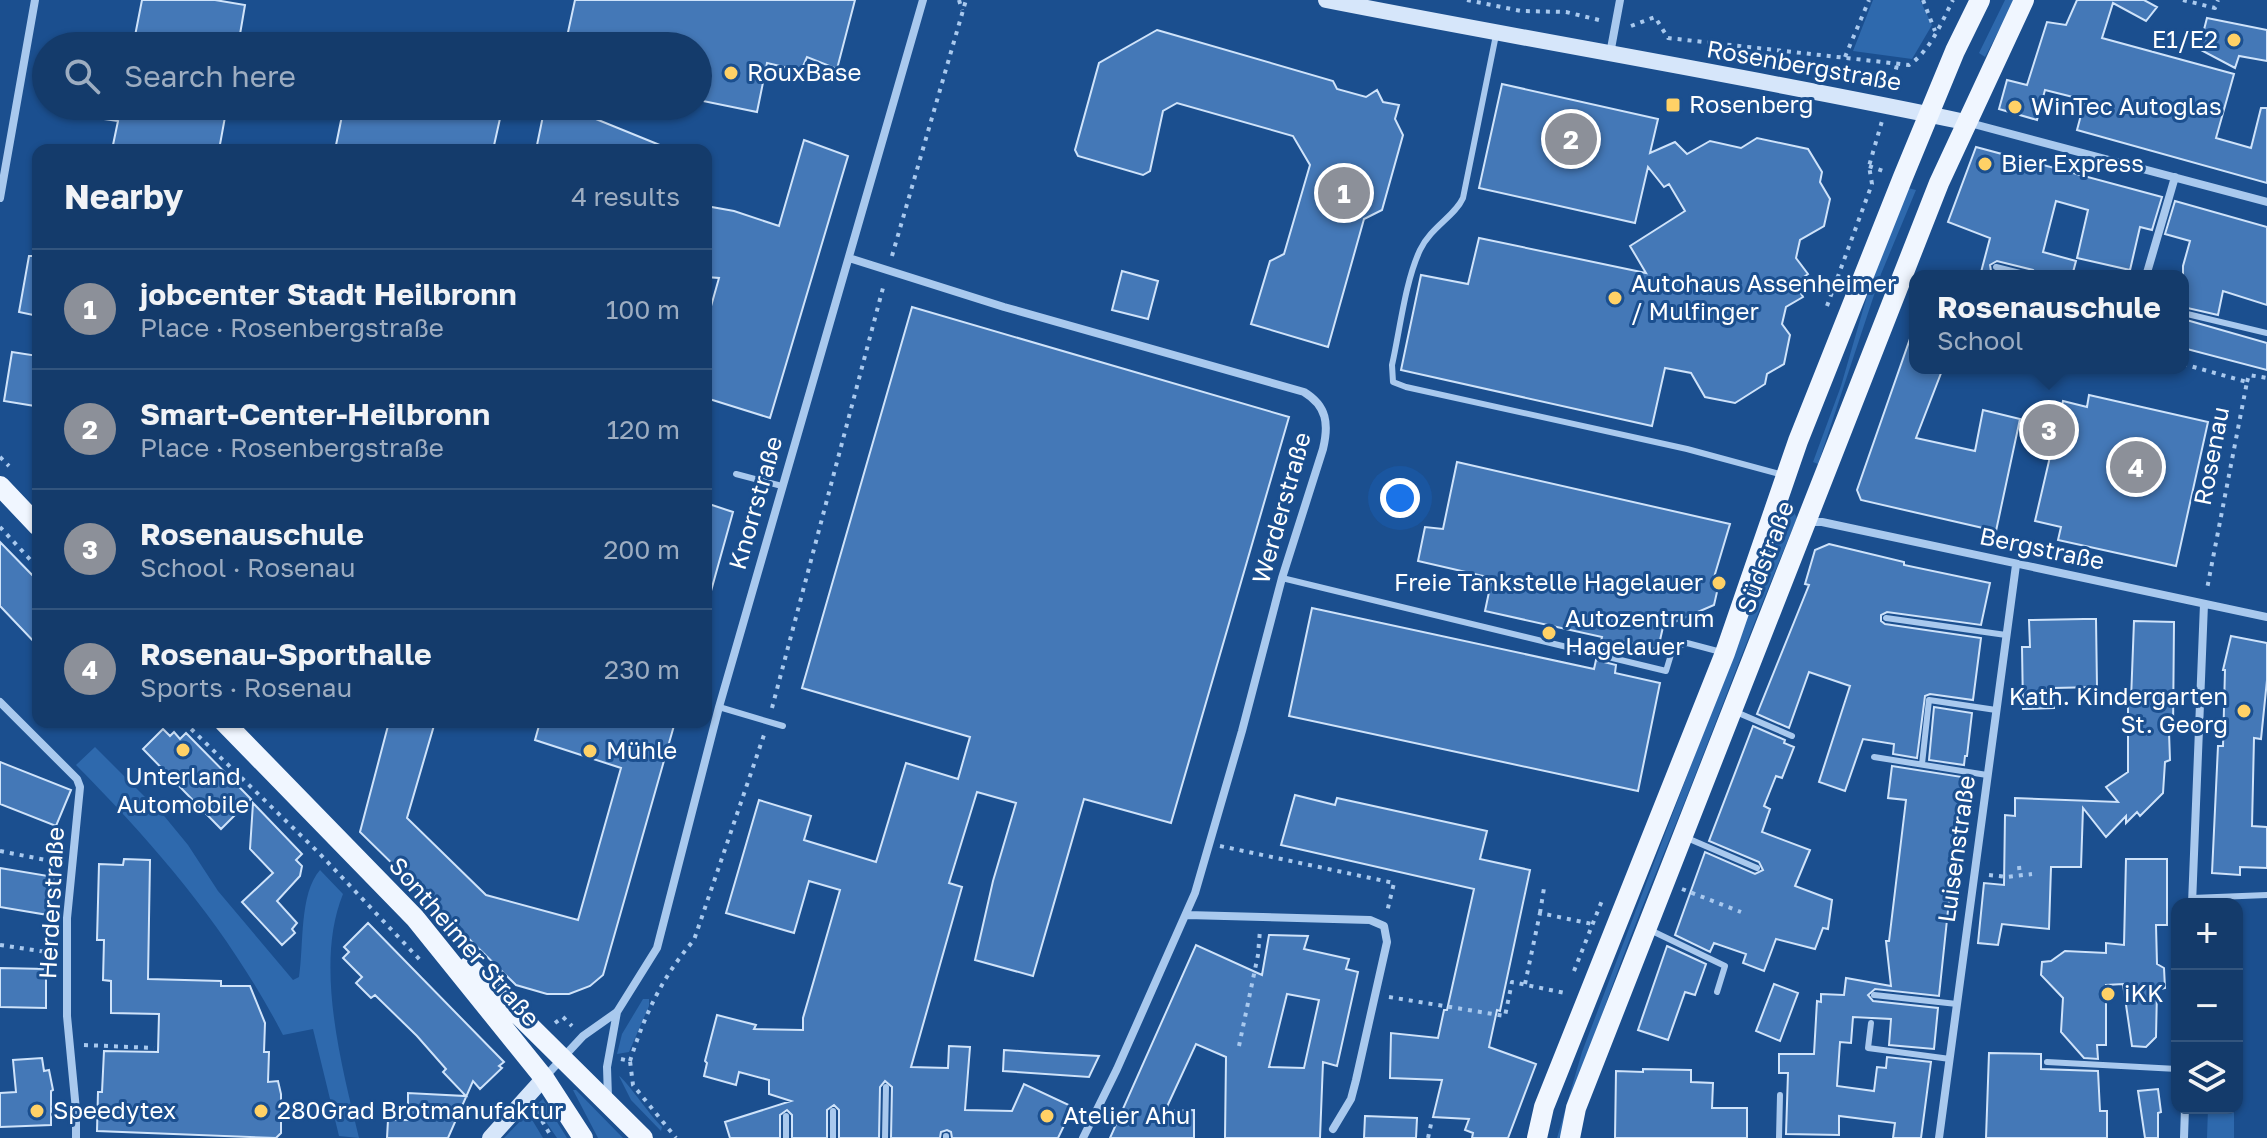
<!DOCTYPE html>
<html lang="en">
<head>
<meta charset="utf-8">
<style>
	body { margin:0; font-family:"Golos Text",sans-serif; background:#1d4271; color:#f1f3f6 }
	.controls { position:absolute; right:24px; bottom:24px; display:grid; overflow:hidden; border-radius:16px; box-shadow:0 2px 6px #0004 }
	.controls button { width:72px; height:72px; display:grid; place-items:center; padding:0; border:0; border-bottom:2px solid #33557e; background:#143b6b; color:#f1f3f6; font:40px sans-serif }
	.you { position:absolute; left:1400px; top:498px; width:28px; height:28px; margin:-20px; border:6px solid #fff; border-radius:50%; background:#1a73e8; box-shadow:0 0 0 12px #1a73e833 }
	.badge { display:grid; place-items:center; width:52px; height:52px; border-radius:50%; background:#8c9099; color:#fff; font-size:26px; font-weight:700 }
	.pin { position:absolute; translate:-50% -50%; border:4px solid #fff; box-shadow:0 2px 8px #0006 }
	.popup { position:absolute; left:1909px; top:270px; width:280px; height:104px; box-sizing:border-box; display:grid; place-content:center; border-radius:16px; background:#143b6b; filter:drop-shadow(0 2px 6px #0005); font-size:26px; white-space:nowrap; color:#9dadc1 }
	.popup b { font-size:30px; color:#f1f3f6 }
	.popup::after { content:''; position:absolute; left:50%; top:100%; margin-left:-16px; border:16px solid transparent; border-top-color:#143b6b }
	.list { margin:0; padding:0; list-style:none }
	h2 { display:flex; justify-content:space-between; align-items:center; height:104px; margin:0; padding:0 32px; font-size:34px }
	h2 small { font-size:26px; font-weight:400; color:#9dadc1 }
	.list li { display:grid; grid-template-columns:52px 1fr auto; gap:24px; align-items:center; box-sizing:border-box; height:120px; padding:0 32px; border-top:2px solid #33557e }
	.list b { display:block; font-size:30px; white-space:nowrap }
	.list p { margin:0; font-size:26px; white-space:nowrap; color:#9dadc1 }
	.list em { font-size:26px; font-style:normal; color:#9dadc1 }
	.icon { flex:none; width:44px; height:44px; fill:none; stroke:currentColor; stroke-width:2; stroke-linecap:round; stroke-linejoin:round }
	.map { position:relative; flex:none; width:2267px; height:1138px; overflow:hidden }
	.search { position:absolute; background:#143b6b; box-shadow:0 2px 6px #0004; left:32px; top:32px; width:680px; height:88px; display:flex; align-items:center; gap:20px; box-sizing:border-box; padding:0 28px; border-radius:44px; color:#9dadc1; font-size:30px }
	.panel { position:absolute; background:#143b6b; box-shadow:0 2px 6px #0004; left:32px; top:144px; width:680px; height:584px; border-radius:16px }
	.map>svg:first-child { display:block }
</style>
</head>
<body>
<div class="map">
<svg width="2267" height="1138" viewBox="0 0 2267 1138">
	<rect width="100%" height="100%" fill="#1b4f8f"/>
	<path fill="#2e69ad" d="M1873,0H1920L1932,25L1912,59L1853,51Z
		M2005,0H2015L1985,57L1979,53Z
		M1908,188L1916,190L1881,274L1818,464L1813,462L1841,386L1871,282Z
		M1790,505L1797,518C1757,613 1721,710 1683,806C1639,915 1593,1024 1565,1138H1557L1582,1052Z
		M95,747L165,817L188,845L218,891L293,980L299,977C304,945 299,894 320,870L343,894C314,965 342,1067 359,1138L339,1136L313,1029L283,1035C229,931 158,848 76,765Z
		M643,999H649V1006L629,1052L617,1054L622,1034Z
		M619,1076C626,1080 651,1117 662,1127L661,1131L631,1100Z
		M573,1090H576L623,1138H598Z
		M543,1099L567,1138H557L535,1106Z
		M2208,1108H2234V1138H2207Z
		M528,1113L543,1138H504Z"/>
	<path fill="#4478b7" stroke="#cfe3fa" stroke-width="2" fill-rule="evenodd" d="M142,0H215L245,5L238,46H133Z
		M575,0H855L837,69L807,57L801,71L767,63L757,112L698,100V46H565Z
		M2077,0H2144L2157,7L2146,21L2113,3L2102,38L2234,74L2216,138L2251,148L2261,108H2267V183L2077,130L2085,100L2045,90L2037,120L1999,109L2007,80L2027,85L2047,22L2066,25Z
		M2207,18L2267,30V61L2239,56L2235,68L2199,49Z
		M1157,30L1333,81L1337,89L1366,97L1377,90L1383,102L1399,105L1395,119L1403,135L1382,210L1364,219L1328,347L1251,324L1270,261L1284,254L1310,165L1293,136L1177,103L1163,111L1150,171L1143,175L1078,156L1075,150L1099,63Z
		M1502,84L1658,119L1650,153L1675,142L1687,154L1710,141L1741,148L1757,138L1808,149L1822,172L1820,182L1830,199L1824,226L1800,240L1796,258L1808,274L1801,279L1805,286L1799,290L1803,297L1786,307L1782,324L1790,335L1784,364L1767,374L1765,384L1735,403L1705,397L1691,373L1665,368L1652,426L1401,370L1421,275L1468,284L1479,238L1646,273L1630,246L1685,211L1669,184L1664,187L1648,167L1635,223L1479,188Z
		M83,106H227L219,150H152L113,145L118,121L82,116Z
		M344,106H463L501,114L493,150H335Z
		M545,106H564L672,150H536Z
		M804,140L848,156L770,418L706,398V324L719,278L706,277V206L734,211L779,226Z
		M1976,147L2162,197L2152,230L2140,227L2130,270L2077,258L2088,210L2056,201L2043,252L2076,261L2072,276H2038L2033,270L1997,261L1990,265L1991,271L2007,276H1980L1990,238L1948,222Z
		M2175,201L2267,227V305L2223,291L2218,315L2183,307V266L2190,241L2165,234Z
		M29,256H38V316L19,312Z
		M1122,271L1158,281L1148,319L1112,310Z
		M912,307L1289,417L1171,823L1084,799L1033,976L975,960L993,881L1016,803L977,792L949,883L962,887L911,1067L948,1068L949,1046L970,1047L965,1110L1012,1111L1024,1084L1073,1107L1058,1138H952L951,1132L947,1130L941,1132L940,1138H891L892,1087L885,1081L880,1087L879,1138H839V1110L834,1105L827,1110V1138H792V1115L787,1110L780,1115V1138H730L725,1122L791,1101L769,1094V1080L739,1072L736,1085L704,1076L707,1063L705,1061L717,1015L756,1025L754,1029L803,1030V1018L840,890L809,881L794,933L726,913L759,800L811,816L804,840L876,862L906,763L958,779L970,737L802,688Z
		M2183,319L2267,343V370L2183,348Z
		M1912,333H1915V368H1943L1916,438L1975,451L1983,410L2020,419L1996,531L1861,500L1857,490Z
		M12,352L38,356L35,406L4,401Z
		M2089,395L2208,422L2176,566L2058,540L2061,527L2035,521L2063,401L2087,407Z
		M1457,462L1730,524L1712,584L1717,592L1714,605L1663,627L1658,649L1621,641L1618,653L1599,649L1602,637L1485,611L1492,578L1418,561L1425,527L1443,529Z
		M706,503L733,512L711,591L706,590Z
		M0,542L38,581V646L0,606Z
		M1829,544L1904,562V565L1990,583L1981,625L1887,612L1881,615V621L1885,624L1981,638L1973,700L1930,694L1925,696L1917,758L1893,754L1894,744L1863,739L1845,791L1819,782L1850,686L1809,672L1789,728L1757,714L1809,585L1805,584L1815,550Z
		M1312,608L1594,669L1596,660L1616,665L1615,673L1660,683L1638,791L1289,716Z
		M2084,619H2096L2097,687L2054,688V708L2023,709L2022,647H2030L2029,620Z
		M2134,621L2174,622L2173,732H2169L2170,760L2165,762L2163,793L2140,816L2137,812L2126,823V816L2106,837L2083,808L2081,867H2051L2049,929L2002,924L1998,945L1978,943L1984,883L2004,885L2005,815L2015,816V798L2118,802L2106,787L2128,772V700H2131Z
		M2231,636L2267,643V680L2261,739L2254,738L2252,826L2267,827V868L2240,867V875L2212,873L2218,746H2223L2225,670H2223Z
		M1934,707L1972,713L1967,756H1965L1964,765L1929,760Z
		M389,722H435L407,818L486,895L578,920L621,768L535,740L540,722H675L603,975L590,986L569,994H547L516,985L360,832Z
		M1753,726L1785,740L1784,743L1794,747L1782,778L1776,776L1764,806L1770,809L1762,832L1810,850L1795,886L1832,900L1828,929L1823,928L1815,949L1776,939L1764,971L1743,963L1746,954L1714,943L1710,952L1675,935L1705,852L1755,874L1763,870L1759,862L1709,841Z
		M163,729L170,736L174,732L180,739L186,733L251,799L221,829L143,749Z
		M0,762L71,790L56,826L0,804Z
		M1892,766L1962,777L1939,996L1875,989L1868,995L1873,1001L1938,1008L1934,1049L1889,1045L1891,1019L1853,1017L1851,1043L1840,1042L1837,1086L1874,1091L1877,1067L1886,1068L1887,1057L1931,1062L1921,1138H1893L1895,1123L1839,1116V1135L1786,1134L1788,1073H1779V1054H1814L1817,1001L1821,1002V994L1844,995L1846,978L1891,986L1886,941H1889L1906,800L1888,798Z
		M1295,795L1335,805L1337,798L1487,831L1480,859L1530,870L1500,1011L1497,1010L1489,1047L1536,1064L1508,1138H1472L1473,1133L1465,1130L1469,1119L1433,1117L1442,1080L1390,1078L1391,1033L1438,1038L1444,1010H1447L1474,889L1281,845Z
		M253,803L302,854L296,860L302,866L300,876L277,901L297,923L292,929L295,933L282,945L242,902L273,873L250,849Z
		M124,859L150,860L148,979L221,981V986H250L265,1023L264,1052H269L268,1082L278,1081L281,1094V1133L276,1138L97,1131L98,1092H102L104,1051L158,1052L159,1014L111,1013V981L103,980L104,940H97L99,864L123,865Z
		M2126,859H2167V925H2156L2157,964L2164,968L2165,988L2157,990L2156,1037L2146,1047L2132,1046L2123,984L2106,985V1045H2097L2098,1059L2084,1058L2061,1032L2063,998L2041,975L2042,962L2051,961L2065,951L2106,953V943L2124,945Z
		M0,868L54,877L48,915L0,907Z
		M368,923L504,1062L499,1066L502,1068L480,1089L473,1081L448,1138H387L388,1120H408V1093L466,1096L443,1072L446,1069L417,1036L375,995L371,998L356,983L362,977L343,958L349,952L344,947Z
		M1269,935L1308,936L1304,949L1349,959L1346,969L1358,972L1337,1066L1323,1062L1320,1138H1225L1226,1057L1196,1044L1165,1111L1194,1110V1138H1110L1196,945L1262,975ZM1287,994L1319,1000L1304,1068L1269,1067Z
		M1667,946L1706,964L1695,995L1685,992L1668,1040L1638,1030Z
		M0,968L46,969V1008L0,1007Z
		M1774,984L1798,993L1780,1041L1756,1031Z
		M1004,1050L1046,1053L1099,1056L1089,1077L1003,1071Z
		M1989,1053L2041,1054V1069L2098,1071L2100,1111H2107V1138H1986Z
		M42,1058L44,1071L49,1070L53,1090L51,1091V1125L0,1127V1093L16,1092L13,1060Z
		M1643,1069L1691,1070V1082L1713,1083L1712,1108H1747V1138H1615L1616,1071L1643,1072Z
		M2158,1089L2161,1112L2158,1113V1138H2145L2138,1091Z
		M1365,1116L1417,1118L1416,1138H1364Z"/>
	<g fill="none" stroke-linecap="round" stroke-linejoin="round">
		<path stroke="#a9c9ee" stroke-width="4" stroke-dasharray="4 6" stroke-linecap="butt" d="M959,0L962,10
			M1467,0L1521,11L1566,12L1603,21
			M1923,0L1935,31
			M2183,0L2215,8L2218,0
			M1631,26L1655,17L1668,38L1909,65C1931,50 1941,23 1953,0
			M1845,57L1869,0
			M1891,89L1897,65
			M1869,166L1886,172
			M892,256L966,0
			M1827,306L1872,184L1869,166L1882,121
			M2183,364L2247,382L2207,589
			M2247,382L2249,375L2267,378
			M0,457L9,466
			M0,527L38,568
			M772,708L884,284
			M184,722L320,854L422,962
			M1220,846L1394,883L1387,912
			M0,851L61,863
			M2019,866L2020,876
			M1989,875L2007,877L2032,874
			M1682,889L1741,912
			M1540,913L1544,888
			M0,945L53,953
			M1574,971L1603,898
			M1525,984L1540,913L1592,924
			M1389,997L1505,1016L1512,982L1565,993
			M555,1023L563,1017L572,1026
			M84,1045L154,1048
			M1239,1046L1258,955L1260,930
			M621,1059L630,1061L633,1085L676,1138
			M630,1061C645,1014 662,977 694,940L765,732
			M537,1112L552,1138
			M1428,1138L1431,1124"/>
		<path stroke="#a9c9ee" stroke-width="6" d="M1496,35L1463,198C1455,216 1431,227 1420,250C1405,282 1400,330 1392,365L1393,382L1406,387L1687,449L1783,475
			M1996,267L2032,276
			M2183,313L2267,333
			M736,474L782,486
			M1282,578L1666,671L1673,648L1687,643L1721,652
			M1886,618L2006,635
			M719,707L783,726
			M1736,712L1792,736
			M1874,757L1987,775
			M1922,764L1929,700L1996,710
			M1687,838L1757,868
			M2192,898L2267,895
			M1650,930L1725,966L1717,992
			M1874,995L1957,1004
			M1871,1023L1868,1048L1950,1059
			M2047,1062L2177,1069
			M786,1116V1138
			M946,1136V1138
			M833,1138V1111
			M885,1138L886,1087
			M1779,1138L1780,1095"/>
		<path stroke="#a9c9ee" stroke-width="8" d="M1610,54L1620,0
			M1966,122L2267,202
			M0,198L35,0
			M849,258L1004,307L1304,392C1327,406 1329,424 1323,449L1282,578L1242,731L1195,893L1117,1069L1083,1138
			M2146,276L2175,177
			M1808,522H1822L2267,617
			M0,702L77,779L80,787L67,918V1016L76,1110V1138
			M2192,904L2204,604
			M1187,915L1370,920L1384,926L1387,942L1356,1080L1351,1099L1333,1129
			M544,1078L583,1036L617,1012L657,948L719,707L923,0
			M608,1098L607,1067L617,1012
			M1939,1138L2016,565
			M2184,1138L2185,1108"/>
		<path stroke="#d6e6fa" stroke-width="16" d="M1326,0C1539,42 1753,77 1965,122
			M490,1138L544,1078"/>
		<path stroke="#f0f6ff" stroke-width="20" d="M0,486L38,526
			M224,722L415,918L544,1078L583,1138
			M469,966L643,1138
			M1537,1138L1544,1107L1725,653L1798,441L1903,177L1955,51L1980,0
			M1570,1138L1576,1108L1939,183L2024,0"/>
	</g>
	<g fill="#ffd166" stroke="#1b4f8f" stroke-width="3">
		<circle cx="2234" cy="40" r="8"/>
		<circle cx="731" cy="73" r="8"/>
		<rect x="1665" y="97" width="16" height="16" rx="4"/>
		<circle cx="2015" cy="107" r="8"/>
		<circle cx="1985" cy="164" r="8"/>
		<circle cx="1615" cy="298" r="8"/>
		<circle cx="1719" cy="583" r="8"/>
		<circle cx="1549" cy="633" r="8"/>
		<circle cx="2244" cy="711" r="8"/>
		<circle cx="183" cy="750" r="8"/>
		<circle cx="590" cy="751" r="8"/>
		<circle cx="2108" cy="994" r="8"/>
		<circle cx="37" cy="1111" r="8"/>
		<circle cx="261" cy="1111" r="8"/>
		<circle cx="1047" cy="1116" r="8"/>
	</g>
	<g text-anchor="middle" stroke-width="6" stroke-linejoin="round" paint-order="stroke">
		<g font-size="24" fill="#fff" stroke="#1b4f8f" text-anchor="start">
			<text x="2218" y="48" text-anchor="end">E1/E2</text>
			<text x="747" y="81">RouxBase</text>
			<text x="1689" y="113">Rosenberg</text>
			<text x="2031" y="115">WinTec Autoglas</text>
			<text x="2001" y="172">Bier Express</text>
			<text x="1631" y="292">Autohaus Assenheimer<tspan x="1631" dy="28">/ Mulfinger</tspan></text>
			<text x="1703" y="591" text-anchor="end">Freie Tankstelle Hagelauer</text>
			<text x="1565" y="627">Autozentrum<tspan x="1565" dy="28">Hagelauer</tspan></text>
			<text x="2228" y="705" text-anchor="end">Kath. Kindergarten<tspan x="2228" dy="28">St. Georg</tspan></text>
			<text x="606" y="759">Mühle</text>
			<text x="183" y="785" text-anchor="middle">Unterland<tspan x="183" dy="28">Automobile</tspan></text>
			<text x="2124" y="1002">iKK</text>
			<text x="53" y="1119">Speedytex</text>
			<text x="277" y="1119">280Grad Brotmanufaktur</text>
			<text x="1063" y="1124">Atelier Ahu</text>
		</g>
		<g font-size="24" fill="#fff" stroke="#1b4f8f">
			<text transform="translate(1804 66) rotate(10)" y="8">Rosenbergstraße</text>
			<text transform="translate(2212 456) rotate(-79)" y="8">Rosenau</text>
			<text transform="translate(756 503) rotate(-74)" y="8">Knorrstraße</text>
			<text transform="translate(1282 508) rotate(-74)" y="8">Werderstraße</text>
			<text transform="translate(2042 549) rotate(12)" y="8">Bergstraße</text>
			<text transform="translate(1766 557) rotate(-69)" y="8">Südstraße</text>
			<text transform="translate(1957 849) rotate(-82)" y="8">Luisenstraße</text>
			<text transform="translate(52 903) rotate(-87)" y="8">Herderstraße</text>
			<text transform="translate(464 942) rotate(49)" y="8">Sontheimer Straße</text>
		</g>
	</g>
</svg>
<div class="controls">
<button>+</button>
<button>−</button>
<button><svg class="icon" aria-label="layers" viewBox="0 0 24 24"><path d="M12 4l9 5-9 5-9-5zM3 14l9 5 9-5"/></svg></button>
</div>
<div class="you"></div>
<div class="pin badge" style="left:1344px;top:193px">1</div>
<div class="pin badge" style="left:1571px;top:139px">2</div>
<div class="pin badge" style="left:2049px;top:430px">3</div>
<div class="popup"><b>Rosenauschule</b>School</div>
<div class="pin badge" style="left:2136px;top:467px">4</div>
<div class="search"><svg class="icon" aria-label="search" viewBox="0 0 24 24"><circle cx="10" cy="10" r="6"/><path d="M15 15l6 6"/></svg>Search here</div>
<section class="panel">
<h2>Nearby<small>4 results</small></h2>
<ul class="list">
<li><span class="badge">1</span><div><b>jobcenter Stadt Heilbronn</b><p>Place · Rosenbergstraße</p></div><em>100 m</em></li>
<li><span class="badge">2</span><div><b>Smart-Center-Heilbronn</b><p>Place · Rosenbergstraße</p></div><em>120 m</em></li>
<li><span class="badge">3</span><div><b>Rosenauschule</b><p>School · Rosenau</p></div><em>200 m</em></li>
<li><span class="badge">4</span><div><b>Rosenau-Sporthalle</b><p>Sports · Rosenau</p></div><em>230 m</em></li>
</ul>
</section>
</div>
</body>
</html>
